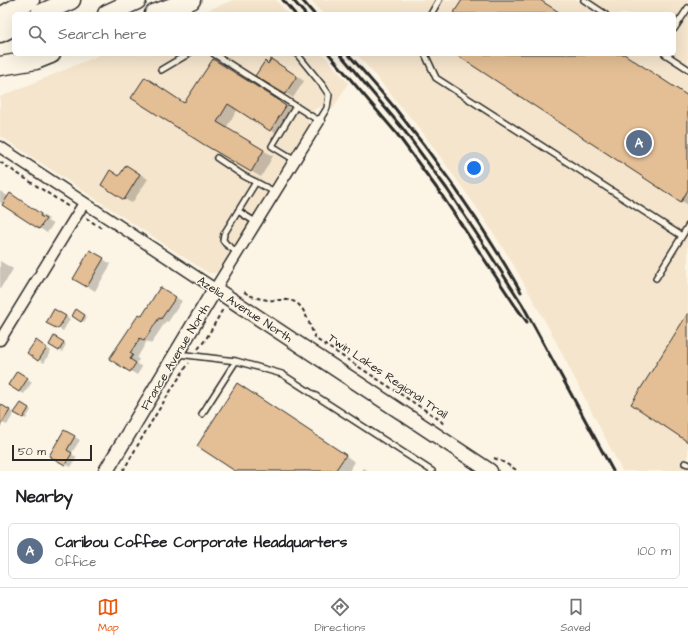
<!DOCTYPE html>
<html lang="en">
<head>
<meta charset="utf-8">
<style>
	body { margin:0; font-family:"Architects Daughter",sans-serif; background:#f6f6f6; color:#202124 }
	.scale { position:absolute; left:12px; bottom:10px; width:80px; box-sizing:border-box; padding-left:4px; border:2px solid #2b2b2b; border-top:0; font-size:11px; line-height:14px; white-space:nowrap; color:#2b2b2b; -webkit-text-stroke:3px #fcf5e5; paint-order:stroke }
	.you { position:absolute; left:474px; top:168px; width:14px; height:14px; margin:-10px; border:3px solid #fff; border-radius:50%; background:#1a73e8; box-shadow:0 0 0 6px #1a73e833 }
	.badge { display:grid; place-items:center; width:26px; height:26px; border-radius:50%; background:#ea580c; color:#fff; font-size:13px; font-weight:700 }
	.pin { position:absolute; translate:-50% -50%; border:2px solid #fff; box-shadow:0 1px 4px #0006 }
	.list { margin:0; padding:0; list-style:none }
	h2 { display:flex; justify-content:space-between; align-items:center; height:52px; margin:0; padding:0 16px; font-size:17px }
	h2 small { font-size:13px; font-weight:400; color:#757577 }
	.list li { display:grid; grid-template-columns:26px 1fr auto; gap:12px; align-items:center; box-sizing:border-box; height:56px; margin:0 8px 8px; padding:0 8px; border:1px solid #e0e0e0; border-radius:6px }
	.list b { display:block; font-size:15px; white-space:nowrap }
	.list p { margin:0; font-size:13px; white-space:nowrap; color:#757577 }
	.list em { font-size:13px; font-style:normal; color:#757577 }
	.icon { flex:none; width:22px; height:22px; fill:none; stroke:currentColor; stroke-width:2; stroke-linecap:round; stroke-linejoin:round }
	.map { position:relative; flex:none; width:688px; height:471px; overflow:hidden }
	.search { position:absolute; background:#fff; box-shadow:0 4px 16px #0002; left:12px; right:12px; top:12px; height:44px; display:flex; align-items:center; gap:10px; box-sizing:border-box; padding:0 14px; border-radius:6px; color:#757577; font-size:15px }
	.sheet { height:116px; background:#fff }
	nav { display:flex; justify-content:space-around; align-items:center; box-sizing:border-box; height:56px; border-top:1px solid #e0e0e0; background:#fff; font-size:11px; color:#757577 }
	nav a { display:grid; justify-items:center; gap:2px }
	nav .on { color:#ea580c }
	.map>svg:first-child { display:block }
</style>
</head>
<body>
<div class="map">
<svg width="688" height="471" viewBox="0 0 688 471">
	<rect width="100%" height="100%" fill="#fcf5e5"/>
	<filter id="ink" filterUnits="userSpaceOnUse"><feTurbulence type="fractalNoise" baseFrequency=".025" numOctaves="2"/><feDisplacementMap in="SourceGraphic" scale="8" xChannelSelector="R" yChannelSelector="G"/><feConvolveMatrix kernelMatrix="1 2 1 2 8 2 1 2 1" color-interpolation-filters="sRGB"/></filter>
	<g filter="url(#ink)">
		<path fill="#f5e5cd" d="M233,0H276L288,14H199Z
			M311,0H688V471H622L552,334L509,257L477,208L420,129L357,54H674V14H323Z
			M102,54H323L348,83L333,109L323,106L315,109L309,119V124L307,129L221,270L215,273H208L0,136V97Z"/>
		<path fill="#0003" d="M457,54H623L688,96V205Z
			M268,65H279L304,81L293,98L257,75Z
			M223,66L290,108H289L295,112L280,136L238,109L226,128L273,156L261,177L203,144L185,104Z
			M134,170L148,179L132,203L124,199L120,177Z
			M0,191L9,197L18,199L49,219L47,221L53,224L47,233L0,202Z
			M90,251L111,264L95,291L74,278Z
			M0,261L13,269L6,281H5L0,289Z
			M167,292L182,301L168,322L166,321L151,344L147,341L137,358L139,360L136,363L142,367L137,375L110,358Z
			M55,310L70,319L63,331L47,322Z
			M76,311L87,317L84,322L73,316Z
			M54,338L66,344L62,352L50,345Z
			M41,344L51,351L44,363L28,353Z
			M22,375L32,382L24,394L19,391Z
			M238,384L248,390L355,462L349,471H236Z
			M21,404L31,410L26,419L16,412Z
			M0,405L14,413L7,425L0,422Z
			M64,431L80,440L71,454L77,457L71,467L50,456Z
			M363,468L369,471H361Z"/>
		<path fill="#e4bf95" stroke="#2b2b2b" d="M462,0H540L562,14H453Z
			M455,54H624L688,96V190L681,202Z
			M213,59L280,101V102L286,106L270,131L228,104L217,122L264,150L251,172L203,144L131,98L145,77L184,103Z
			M271,59L297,76L285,94L255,76L265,61L268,64Z
			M126,165L140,174L124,200L101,185L110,170L119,176Z
			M10,193L41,214L40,216L46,219L39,229L2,205Z
			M90,250L104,258L87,287L73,279Z
			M160,287L176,297L161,319L159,318L144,341L140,338L130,353L133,355L130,359L136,363L130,372L109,359L139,314L142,316Z
			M54,309L66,316L58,329L46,323Z
			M76,309L85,315L81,322L72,316Z
			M688,313V442L631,404Z
			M54,336L64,342L59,351L49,345Z
			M36,340L47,348L38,361L27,353Z
			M17,371L28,378L19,392L8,385Z
			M237,383L346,455L335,471H235L197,446Z
			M21,403L29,408L23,418L14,413Z
			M0,404L10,410L0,426Z
			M64,430L75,436L67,450L72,453L65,465L49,456Z"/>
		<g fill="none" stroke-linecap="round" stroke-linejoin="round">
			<g stroke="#2b2b2b" stroke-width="8">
				<path id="lane" d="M584,0L605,14
					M431,14L439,0
					M674,29L688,8
					M214,54L319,121L327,108L329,95L323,86L297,54
					M425,54L436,78L682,236L688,226
					M665,54L688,69
					M161,70L188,54
					M217,158L244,176L275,192
					M295,160L272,146L296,106
					M238,211L257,223
					M238,253L226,244L223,240L224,234L256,182
					M656,278L682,236
					M178,354L236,361L282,374L432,471
					M202,414L236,361
					M685,463L688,464"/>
			</g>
			<g stroke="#2b2b2b" stroke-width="13">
				<path id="street" d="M0,147L215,289L319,121
					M0,340L84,203"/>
			</g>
			<g stroke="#2b2b2b" stroke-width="17">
				<path id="secondary" d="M106,471L215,289L490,471"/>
			</g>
			<g stroke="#2b2b2b" stroke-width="21">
				<path id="highway" d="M40,14L71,0
					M107,14L137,0
					M154,14L191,0
					M0,17L30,0
					M0,33L14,26
					M0,66L36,60L51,54"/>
			</g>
			<path stroke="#2b2b2b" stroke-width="2" stroke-dasharray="4 3" stroke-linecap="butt" d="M0,162L69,207
				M86,218L103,229
				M244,292C252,297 259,299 268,300C278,301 292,297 299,305C306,311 311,330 316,339L428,412L440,420L445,426
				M198,349L206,339L223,309
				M494,458L505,463L518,471
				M123,471C144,434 165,398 189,363"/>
			<use href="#lane" stroke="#fcf5e5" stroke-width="5"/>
			<use href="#street" stroke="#fcf5e5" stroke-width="10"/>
			<use href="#secondary" stroke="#fcf5e5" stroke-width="14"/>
			<use href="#highway" stroke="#fcf5e5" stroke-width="18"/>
			<path stroke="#2b2b2b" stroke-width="3" d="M283,0L295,14
				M293,0L305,14
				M302,0L314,14
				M329,54L397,134L441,194L516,307L527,322
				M340,54L403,129L447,189L486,248L522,304L613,471
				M348,54C364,72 379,89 394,107C441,165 484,227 521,292"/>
		</g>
	</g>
	<g text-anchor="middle" stroke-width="3" stroke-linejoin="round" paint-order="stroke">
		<g font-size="12" fill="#2b2b2b" stroke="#fcf5e5">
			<text transform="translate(245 309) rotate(33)" y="4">Azelia Avenue North</text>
			<text transform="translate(175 357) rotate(-59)" y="4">France Avenue North</text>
			<text transform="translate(388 376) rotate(34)" y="4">Twin Lakes Regional Trail</text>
		</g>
	</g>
</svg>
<div class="scale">50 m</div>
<div class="you"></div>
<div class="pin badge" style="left:639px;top:143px;background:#5c6f8a">A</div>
<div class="search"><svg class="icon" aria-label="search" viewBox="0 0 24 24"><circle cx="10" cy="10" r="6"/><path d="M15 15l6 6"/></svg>Search here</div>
</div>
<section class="sheet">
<h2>Nearby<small></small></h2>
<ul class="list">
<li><span class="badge" style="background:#5c6f8a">A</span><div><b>Caribou Coffee Corporate Headquarters</b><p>Office</p></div><em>100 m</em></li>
</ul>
</section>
<nav>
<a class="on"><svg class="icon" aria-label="map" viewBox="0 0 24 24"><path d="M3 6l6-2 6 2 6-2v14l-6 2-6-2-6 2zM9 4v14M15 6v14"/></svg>Map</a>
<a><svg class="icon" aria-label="directions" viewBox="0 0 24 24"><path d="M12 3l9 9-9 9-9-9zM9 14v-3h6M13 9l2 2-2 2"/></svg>Directions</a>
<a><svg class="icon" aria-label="saved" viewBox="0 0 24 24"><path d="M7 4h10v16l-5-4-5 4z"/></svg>Saved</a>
</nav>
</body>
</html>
